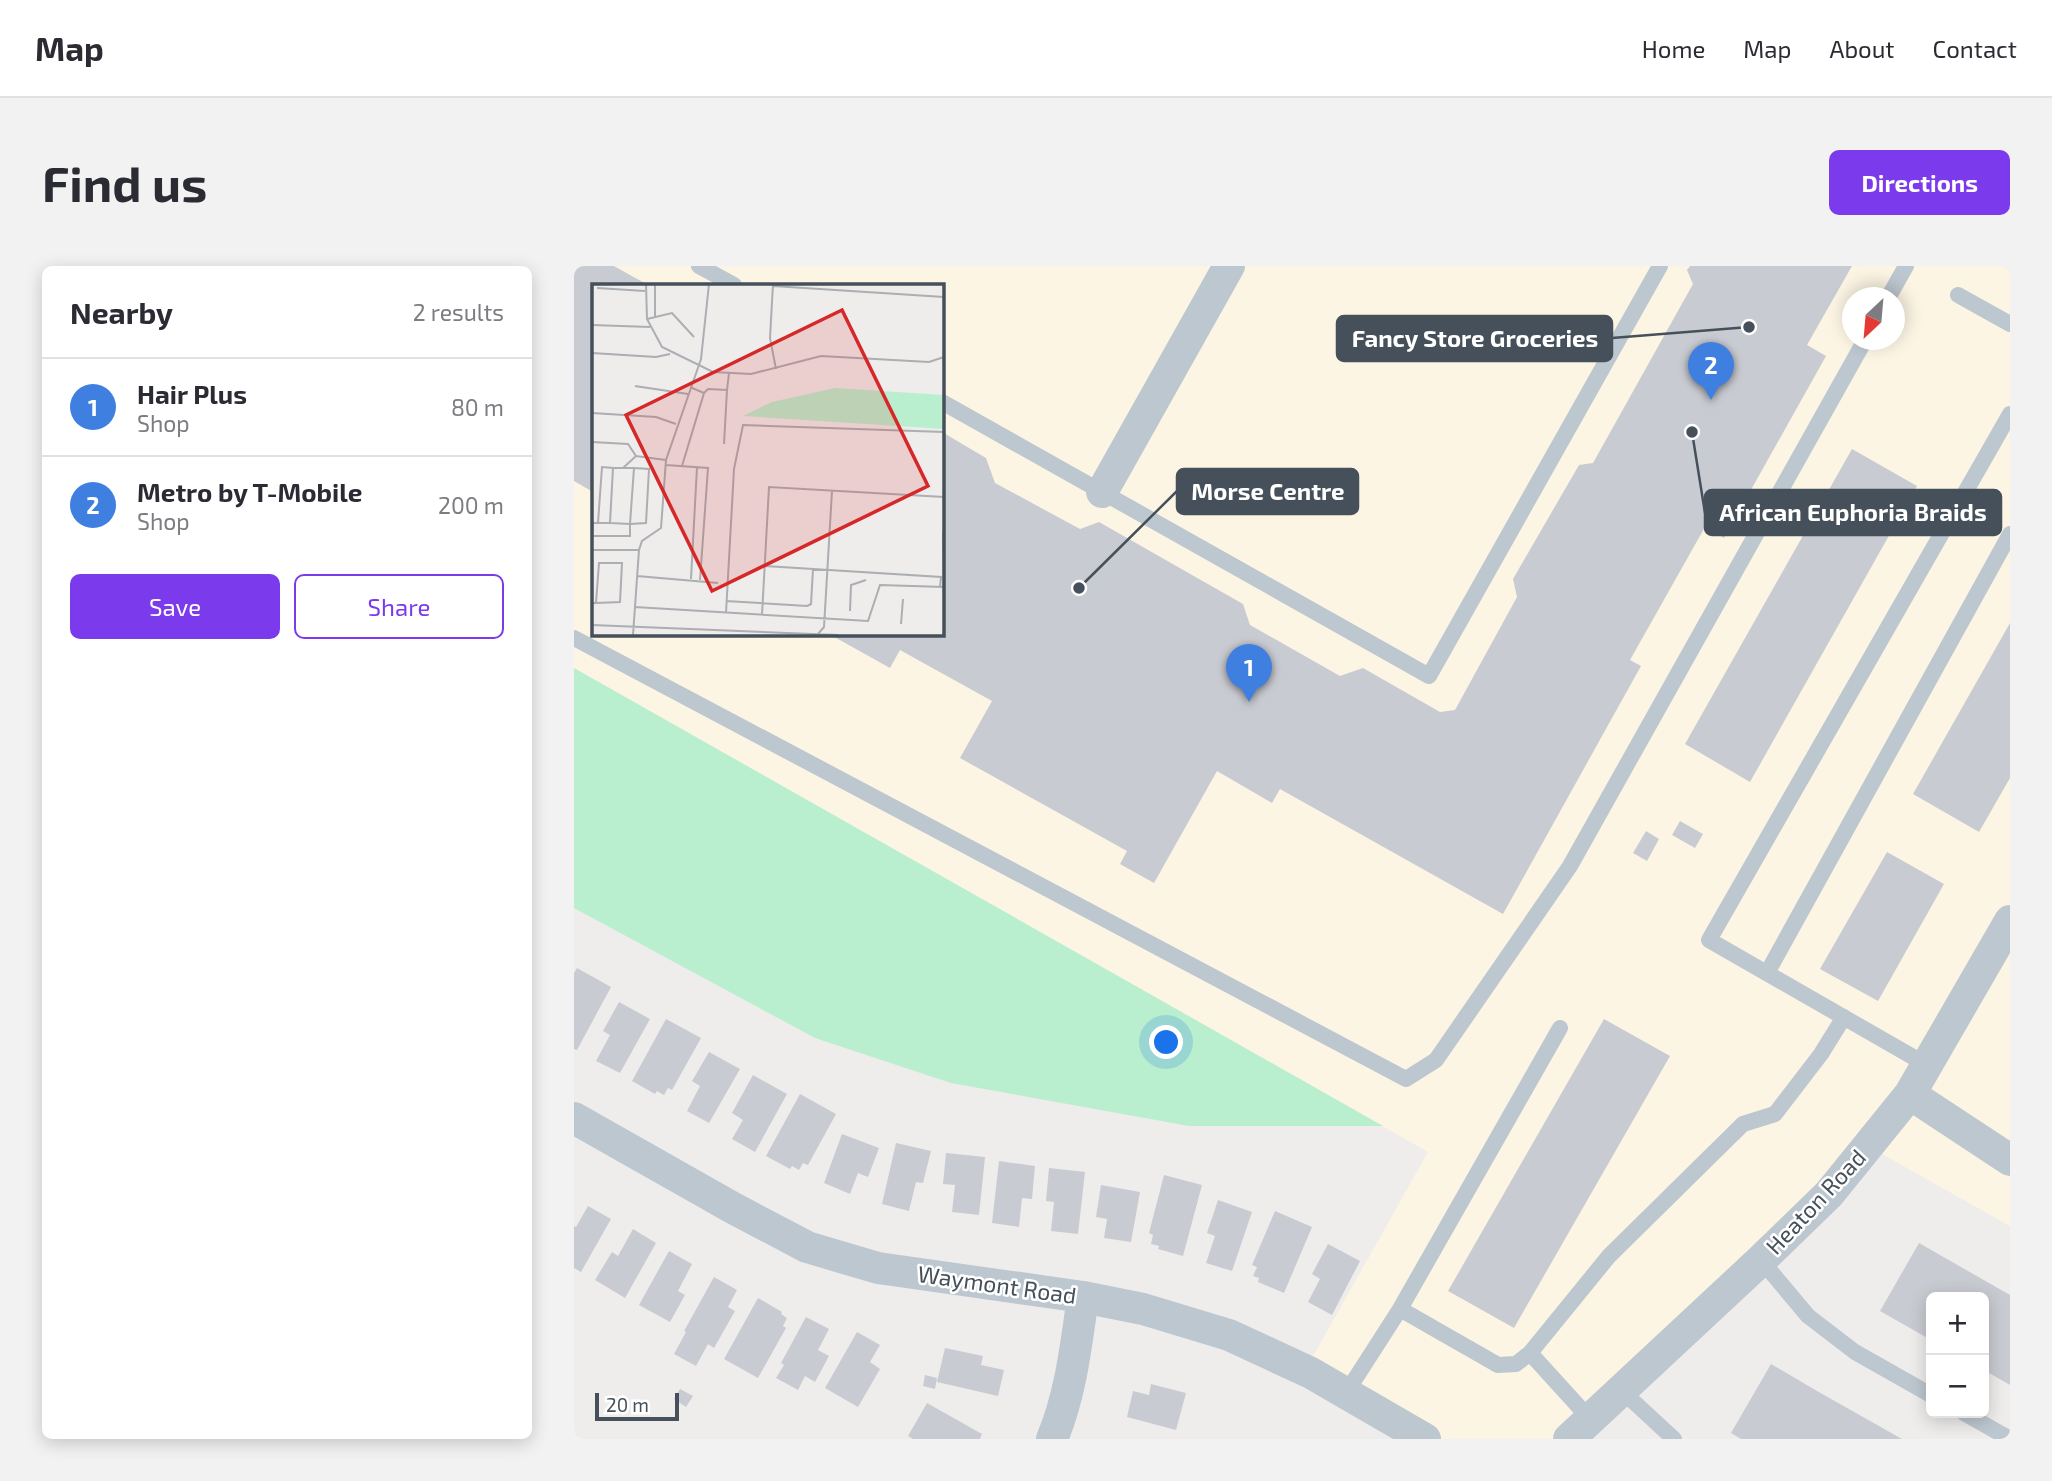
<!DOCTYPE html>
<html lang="en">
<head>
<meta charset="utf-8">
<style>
	body { margin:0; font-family:"Exo 2",sans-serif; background:#f2f2f3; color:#2b2b33 }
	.controls { position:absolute; right:21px; bottom:21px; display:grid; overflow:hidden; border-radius:10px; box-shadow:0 4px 18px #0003 }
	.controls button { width:63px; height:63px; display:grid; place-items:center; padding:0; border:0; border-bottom:2px solid #e1e1e2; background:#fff; color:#2b2b33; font:35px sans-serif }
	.compass { position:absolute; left:1268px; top:21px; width:63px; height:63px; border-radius:50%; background:#fff; box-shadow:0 4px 18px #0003; rotate:206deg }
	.scale { position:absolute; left:21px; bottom:18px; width:84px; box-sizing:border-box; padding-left:7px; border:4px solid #45505a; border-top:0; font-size:19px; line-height:24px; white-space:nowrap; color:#45505a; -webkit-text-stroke:5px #fff; paint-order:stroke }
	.you { position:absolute; left:593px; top:777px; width:24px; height:24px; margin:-18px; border:5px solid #fff; border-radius:50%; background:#1a73e8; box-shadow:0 0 0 10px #1a73e833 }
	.badge { display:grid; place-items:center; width:46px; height:46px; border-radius:50%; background:#7c3aed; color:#fff; font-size:23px; font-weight:700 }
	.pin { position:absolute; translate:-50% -58px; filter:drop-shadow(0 2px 4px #0008) }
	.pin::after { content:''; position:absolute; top:37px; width:24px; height:21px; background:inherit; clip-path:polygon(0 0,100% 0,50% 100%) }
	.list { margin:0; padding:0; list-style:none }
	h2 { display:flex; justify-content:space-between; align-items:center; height:91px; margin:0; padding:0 28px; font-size:30px }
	h2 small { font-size:23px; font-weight:400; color:#7c7c81 }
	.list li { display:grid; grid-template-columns:46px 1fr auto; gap:21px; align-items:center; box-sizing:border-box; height:98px; padding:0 28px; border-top:2px solid #e1e1e2 }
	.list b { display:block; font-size:26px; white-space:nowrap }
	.list p { margin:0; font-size:23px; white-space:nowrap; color:#7c7c81 }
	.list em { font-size:23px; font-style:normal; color:#7c7c81 }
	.actions { display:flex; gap:14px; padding:21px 28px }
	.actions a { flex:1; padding:16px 0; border:2px solid #7c3aed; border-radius:10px; text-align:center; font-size:24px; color:#7c3aed }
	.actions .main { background:#7c3aed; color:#fff }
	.map { position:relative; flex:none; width:1436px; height:1173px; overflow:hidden; border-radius:10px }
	header { display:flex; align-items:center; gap:42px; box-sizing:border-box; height:98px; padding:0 35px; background:#fff; border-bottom:2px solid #e1e1e2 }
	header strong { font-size:33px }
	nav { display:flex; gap:38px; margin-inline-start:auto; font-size:24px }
	.intro { display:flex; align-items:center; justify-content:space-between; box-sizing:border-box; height:168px; padding:0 42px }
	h1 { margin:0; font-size:49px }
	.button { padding:18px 32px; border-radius:10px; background:#7c3aed; color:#fff; font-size:24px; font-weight:700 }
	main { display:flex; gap:42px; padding:0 42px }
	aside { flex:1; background:#fff; border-radius:10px; box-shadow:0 4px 18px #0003 }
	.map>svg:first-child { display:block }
</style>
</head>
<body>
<header>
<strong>Map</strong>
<nav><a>Home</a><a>Map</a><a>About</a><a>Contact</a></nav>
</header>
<div class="intro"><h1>Find us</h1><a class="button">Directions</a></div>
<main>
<aside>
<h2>Nearby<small>2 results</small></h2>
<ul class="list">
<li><span class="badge" style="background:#3f7fe0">1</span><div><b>Hair Plus</b><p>Shop</p></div><em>80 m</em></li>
<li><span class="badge" style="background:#3f7fe0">2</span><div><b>Metro by T-Mobile</b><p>Shop</p></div><em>200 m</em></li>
</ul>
<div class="actions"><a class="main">Save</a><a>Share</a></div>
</aside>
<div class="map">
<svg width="1436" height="1173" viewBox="0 0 1436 1173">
	<rect width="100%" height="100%" fill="#efecec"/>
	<path fill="#fcf5e4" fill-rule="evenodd" d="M0,0H1436V960L1292,879L998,1173H838L729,1108L854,886L0,402ZM19,19H368V368H19ZM1279,32H1321V74H1279Z"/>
	<path fill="#b9efce" d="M0,402L809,860H615L377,817L241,772L0,642Z"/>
	<path fill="#c9cbd2" d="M0,0H40L74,19H19V226L0,215Z
		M1116,0H1278L1233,79L1252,90L1150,272L1131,261L1056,394L1067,400L929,648L706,523L698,537L643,505L580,617L546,598L553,585L386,492L418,435L326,384L316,402L255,368H368V166L412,192L421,217L506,263L525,256L669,338L676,359L766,410L789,402L866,446L881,444L943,331L939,313L1005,199L1019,197L1119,18L1113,4Z
		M1278,183L1343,220L1176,516L1111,478Z
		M1436,357V512L1405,566L1339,528Z
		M1106,555L1129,568L1121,582L1098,569Z
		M1072,565L1085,573L1073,595L1059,587Z
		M1313,586L1370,618L1304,735L1246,703Z
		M3,702L37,721L3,784L0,783V707Z
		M45,736L76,753L46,807L22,795L36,769L29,765Z
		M92,753L127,772L98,824L94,822L90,829L83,825L81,828L58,815Z
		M1030,753L1096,790L940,1062L874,1025Z
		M135,786L166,803L135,857L113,845L126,820L118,815Z
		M179,809L213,828L181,886L158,873L169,854L158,847Z
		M226,828L262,848L234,899L229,897L225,904L218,900L216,903L192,890Z
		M268,868L305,882L294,911L284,907L276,928L250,917Z
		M322,877L357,885L349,917L342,916L335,945L308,938Z
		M372,887L411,891L405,949L378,946L381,919L369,918Z
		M425,895L461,900L458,933L448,932L445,961L418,957Z
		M475,902L511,906L504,968L477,965L480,936L472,935Z
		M590,909L628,919L609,990L584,983L585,980L577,978L579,969L575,967Z
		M527,919L566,926L557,976L530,972L533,953L522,951Z
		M644,934L678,946L658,1005L632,997L641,970L633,967Z
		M14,940L37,953L7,1006L0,1002V960L2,961Z
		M701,945L738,961L710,1027L684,1016L685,1012L679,1010L683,1001L678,999Z
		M59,963L82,977L51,1032L21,1014L38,986L44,990Z
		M1345,977L1436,1029V1119L1410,1104V1031H1357V1074L1306,1045Z
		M754,978L786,995L758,1049L734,1036L746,1013L738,1008Z
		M95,985L118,998L104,1025L111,1029L96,1056L65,1039Z
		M140,1011L163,1024L154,1041L161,1045L140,1082L134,1078L122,1100L100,1088L112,1066L110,1065Z
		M184,1032L208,1046L207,1048L213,1052L209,1060L212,1062L184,1112L150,1093Z
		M232,1051L255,1063L244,1084L255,1090L241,1116L231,1110L224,1124L202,1112L210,1099L207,1097Z
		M283,1066L306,1079L296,1096L306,1103L284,1141L251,1122Z
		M371,1082L409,1090L407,1099L430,1104L424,1130L363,1116Z
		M1197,1098L1243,1125L1328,1173H1167L1157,1167Z
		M351,1109L363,1112L361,1123L349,1120Z
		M577,1118L612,1127L602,1164L553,1151L559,1125L575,1129Z
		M106,1123L119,1130L112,1141L100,1133Z
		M353,1137L408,1168L406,1173H339L334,1170Z"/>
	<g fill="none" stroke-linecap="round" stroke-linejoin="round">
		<path stroke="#bdc7cf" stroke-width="16" d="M125,0L160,19
			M1384,29L1436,58
			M1314,32L1332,0
			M368,136L855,410L1086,0
			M0,372L832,813L862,794L996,600L1291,74
			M1193,707L1436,268
			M1353,799L1135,674L1436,148
			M1187,994L1234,1050L1281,1086L1357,1129
			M826,1043L986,762
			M1047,1124L1100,1173
			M772,1127L826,1043L924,1099L942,1098L956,1087
			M1390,1147L1436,1173
			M1016,1153L956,1087L1035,990L1169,858L1201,848L1247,788L1270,751"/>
		<path stroke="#bdc7cf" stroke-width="32" d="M528,226L655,0
			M1336,828L1436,894
			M0,852L159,942L233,981L304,1002L509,1031L569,1043L655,1069L737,1107L851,1173
			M478,1173C497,1128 502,1079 509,1031
			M995,1173L1187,994L1255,928L1336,828L1436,655"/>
	</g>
	<g text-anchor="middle" stroke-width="5" stroke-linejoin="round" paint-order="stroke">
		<g font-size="23" fill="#45505a" stroke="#fff">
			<text transform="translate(1242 936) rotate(-47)" y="8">Heaton Road</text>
			<text transform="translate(423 1019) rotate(8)" y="8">Waymont Road</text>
		</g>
	</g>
	<g transform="translate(18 18)">
		<rect width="352" height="352" fill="#efecec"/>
		<path d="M243,104L352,111V145L151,132L180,118Z" fill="#b9efce"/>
		<path fill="none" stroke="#abaeb2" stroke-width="2" d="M54,0L55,35L70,63L121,88L159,90L229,72L337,78L352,73M63,0V33M181,0L178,54L184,85M181,2L352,13M5,4L53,7M55,35L80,29L102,53M0,41L58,43M0,69L64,73L78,70M43,102L96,110M112,109L116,105L135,106L137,89M0,129L64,133L84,140M0,158L36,160L44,172M132,160L135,106M74,181L116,184L108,296M90,182L112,109L98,103M31,184L44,172L74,176M18,239L38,240L42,184H21M351,249L352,293M0,252L1,239H18L21,184L10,183L6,239M0,252H38V240L54,239L57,185L42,184M0,266H47M173,282L349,293L348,303M45,292L126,299M99,295L105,183M134,317L215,322L219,320L221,285M0,319H4L28,318L30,279H7L4,319M43,323L276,337L288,301L352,303M258,327L259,301L274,296M134,329L142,185L151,141L352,148M170,331L177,203L352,213M309,340L311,315M0,341L246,351M226,350L232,343L240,207M41,351L47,266L50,257L69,244L74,176L109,75L117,0"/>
		<path fill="#d62828" fill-opacity="0.15" stroke="#d62828" stroke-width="3.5" d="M250,26L336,202L120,307L34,131Z"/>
		<rect width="352" height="352" fill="none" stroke="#45505a" stroke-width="3.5"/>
	</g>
	<path fill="none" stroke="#45505a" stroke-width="2.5" d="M1175 61L1038 72M505 322L603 225M1118 166L1131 247"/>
	<g fill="#45505a" stroke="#fff" stroke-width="2.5">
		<circle cx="1175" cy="61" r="7"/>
		<circle cx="505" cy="322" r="7"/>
		<circle cx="1118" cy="166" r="7"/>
	</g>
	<g fill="#45505a" stroke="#45505a" stroke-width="2.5">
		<rect x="763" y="50" width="275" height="45" rx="7"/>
		<rect x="603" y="203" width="181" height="45" rx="7"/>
		<rect x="1131" y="224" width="296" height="45" rx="7"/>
	</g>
	<g font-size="24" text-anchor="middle" font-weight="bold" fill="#fff">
		<text x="901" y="81">Fancy Store Groceries</text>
		<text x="694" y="234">Morse Centre</text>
		<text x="1279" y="255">African Euphoria Braids</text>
	</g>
</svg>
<div class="controls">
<button>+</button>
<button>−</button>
</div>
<svg class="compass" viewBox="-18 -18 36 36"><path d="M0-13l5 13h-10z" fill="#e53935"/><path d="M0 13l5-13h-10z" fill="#7c7c81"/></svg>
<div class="scale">20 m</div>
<div class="you"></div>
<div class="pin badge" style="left:675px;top:436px;background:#3f7fe0">1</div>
<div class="pin badge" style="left:1137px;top:134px;background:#3f7fe0">2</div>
</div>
</main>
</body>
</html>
